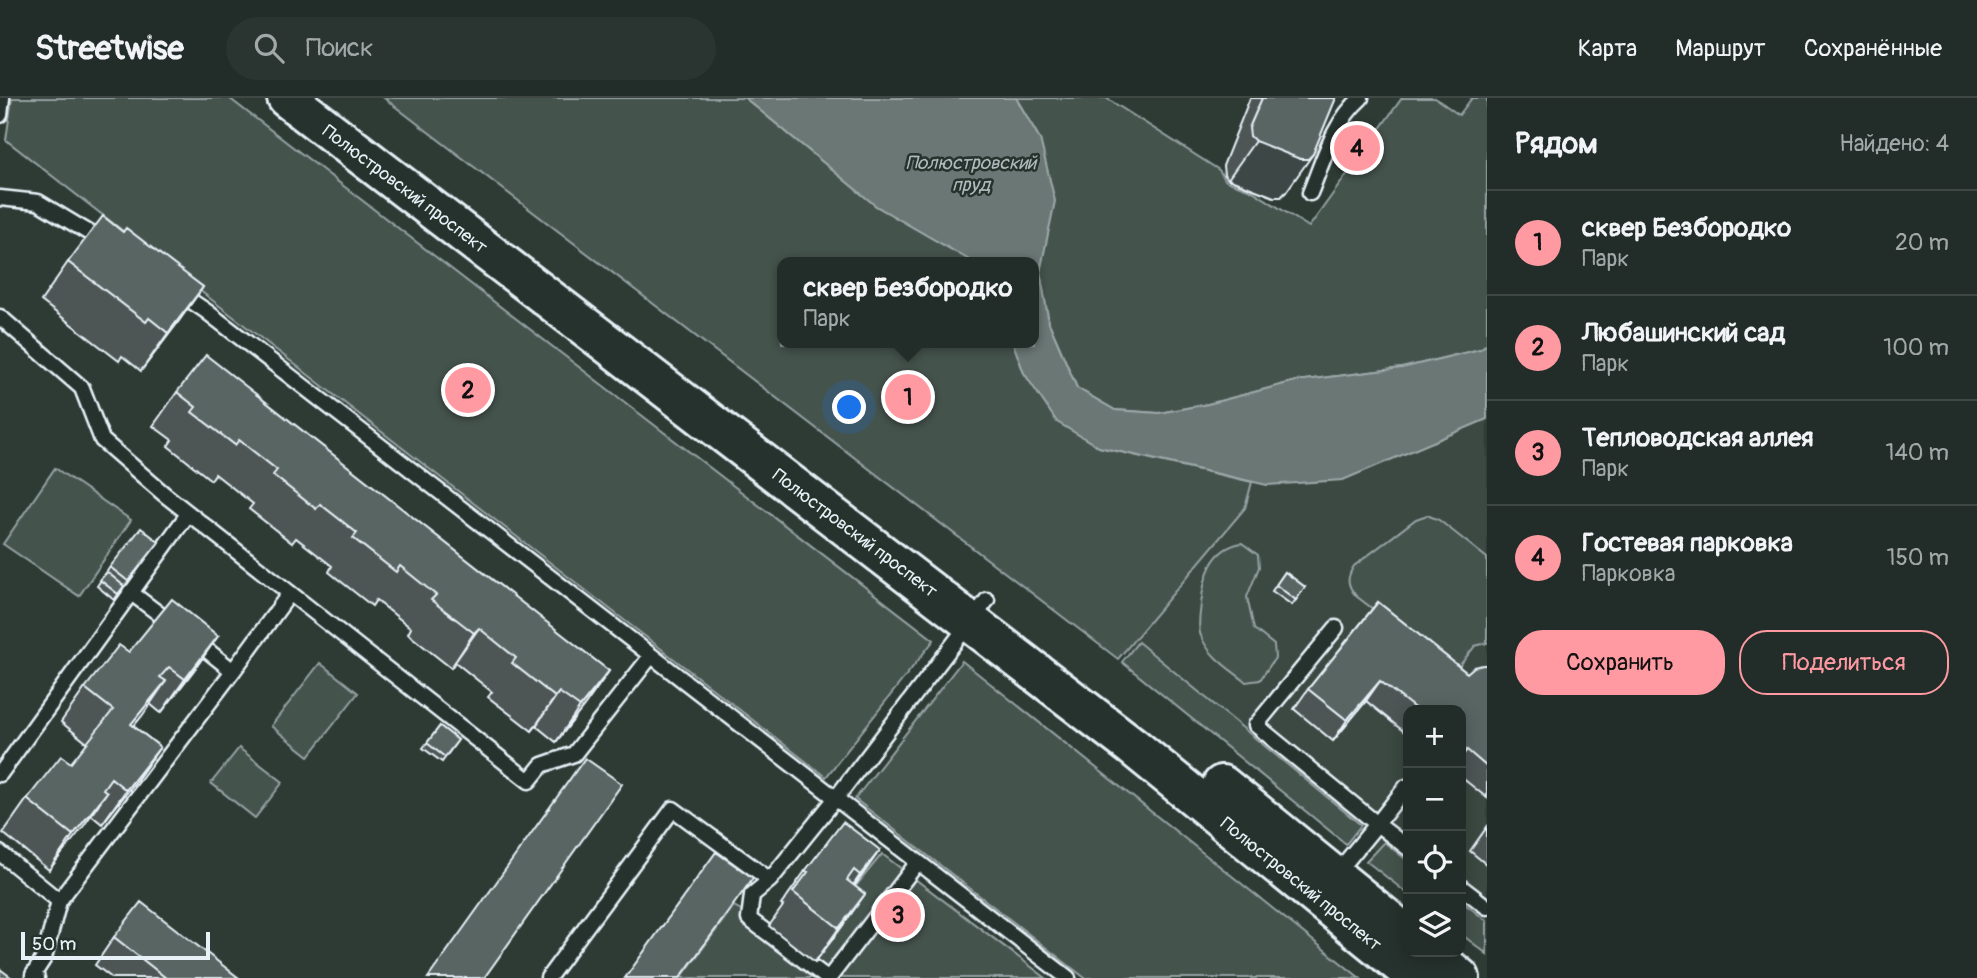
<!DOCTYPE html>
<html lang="ru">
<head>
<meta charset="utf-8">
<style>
	body { margin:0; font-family:Pangolin,sans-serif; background:#2a3430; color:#f1f3f6 }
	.controls { position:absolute; right:21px; bottom:21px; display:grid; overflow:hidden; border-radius:14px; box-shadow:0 4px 18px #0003 }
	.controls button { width:63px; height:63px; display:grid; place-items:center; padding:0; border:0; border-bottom:2px solid #3f4845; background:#222c28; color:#f1f3f6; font:35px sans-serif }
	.scale { position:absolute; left:21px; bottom:18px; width:189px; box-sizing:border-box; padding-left:7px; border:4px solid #e8f1f8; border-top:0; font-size:19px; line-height:24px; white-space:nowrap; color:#e8f1f8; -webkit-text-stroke:5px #26332d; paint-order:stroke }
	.you { position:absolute; left:850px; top:310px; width:24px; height:24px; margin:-18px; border:5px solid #fff; border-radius:50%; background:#1a73e8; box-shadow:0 0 0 10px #1a73e833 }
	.badge { display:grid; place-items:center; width:46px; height:46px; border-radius:50%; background:#ff9aa2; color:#111; font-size:23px; font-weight:700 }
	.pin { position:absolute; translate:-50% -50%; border:4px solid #fff; box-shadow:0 2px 7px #0006 }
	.popup { position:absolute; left:777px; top:159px; width:262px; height:91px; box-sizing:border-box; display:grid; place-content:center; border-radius:14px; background:#222c28; filter:drop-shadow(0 2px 5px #0005); font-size:23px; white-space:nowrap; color:#a2a7a8 }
	.popup b { font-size:26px; color:#f1f3f6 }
	.popup::after { content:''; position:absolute; left:50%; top:100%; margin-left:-14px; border:14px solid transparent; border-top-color:#222c28 }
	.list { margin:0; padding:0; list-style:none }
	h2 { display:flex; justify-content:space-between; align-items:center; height:91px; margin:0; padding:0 28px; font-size:30px }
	h2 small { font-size:23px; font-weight:400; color:#a2a7a8 }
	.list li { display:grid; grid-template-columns:46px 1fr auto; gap:21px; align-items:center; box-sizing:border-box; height:105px; padding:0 28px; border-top:2px solid #3f4845 }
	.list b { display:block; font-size:26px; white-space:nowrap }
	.list p { margin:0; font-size:23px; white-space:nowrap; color:#a2a7a8 }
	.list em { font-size:23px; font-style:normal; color:#a2a7a8 }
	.actions { display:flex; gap:14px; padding:21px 28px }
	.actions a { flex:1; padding:16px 0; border:2px solid #ff9aa2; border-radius:28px; text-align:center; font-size:24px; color:#ff9aa2 }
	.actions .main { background:#ff9aa2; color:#111 }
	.icon { flex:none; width:38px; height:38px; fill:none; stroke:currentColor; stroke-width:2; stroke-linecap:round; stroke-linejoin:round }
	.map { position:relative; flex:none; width:1487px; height:880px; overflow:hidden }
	header { display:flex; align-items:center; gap:42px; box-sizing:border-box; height:98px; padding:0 35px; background:#222c28; border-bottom:2px solid #3f4845 }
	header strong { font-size:33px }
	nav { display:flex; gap:38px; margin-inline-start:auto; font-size:24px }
	.search { width:490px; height:63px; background:#2a3430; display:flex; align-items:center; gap:18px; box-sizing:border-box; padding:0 24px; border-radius:38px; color:#a2a7a8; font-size:26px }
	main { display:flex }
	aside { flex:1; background:#222c28 }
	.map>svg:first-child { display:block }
</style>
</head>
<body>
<header>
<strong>Streetwise</strong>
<div class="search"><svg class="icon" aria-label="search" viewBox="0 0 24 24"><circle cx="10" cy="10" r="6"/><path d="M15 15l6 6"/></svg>Поиск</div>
<nav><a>Карта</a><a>Маршрут</a><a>Сохранённые</a></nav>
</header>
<main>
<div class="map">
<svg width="1487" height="880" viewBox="0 0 1487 880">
	<rect width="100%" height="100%" fill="#2e3b35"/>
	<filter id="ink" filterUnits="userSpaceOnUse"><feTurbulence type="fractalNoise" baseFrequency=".0143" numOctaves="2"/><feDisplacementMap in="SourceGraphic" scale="14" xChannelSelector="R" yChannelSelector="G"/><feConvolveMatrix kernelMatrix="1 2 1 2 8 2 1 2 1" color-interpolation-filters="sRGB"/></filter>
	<g filter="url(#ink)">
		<path fill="#3b4843" d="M1487,321V844L1461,823V612H1408V780L1125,553L1245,410L1252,384L1267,387L1343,382Z"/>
		<path fill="#45524e" stroke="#96a2a3" stroke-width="2" d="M12,0H229L934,542L826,679L6,42Z
			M384,0H745L876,108L973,164H782V245H1013L1024,275L1099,349L1252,384L1245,410L1118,561Z
			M1016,0H1106L1219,72L1226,83L1251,92L1309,129L1402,0H1435L1459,17L1472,0H1487V246L1480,251L1402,270L1296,283L1208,306L1159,315L1115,312L1077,290L1049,225L1040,174L1046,141L1040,41Z
			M55,370L131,422L79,498L3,446Z
			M1427,417L1439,422L1487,460V545L1475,548L1460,567L1449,569L1356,498C1347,487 1346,480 1354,468L1416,421Z
			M1242,445L1258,457L1259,469L1247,499L1254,531L1274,547L1275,560L1260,582L1246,584C1230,571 1209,559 1201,538C1197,529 1200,516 1201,506C1204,479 1211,450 1242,445Z
			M1138,544L1361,727L1346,746L1122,564Z
			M962,563L1360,880H1085L855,701Z
			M320,565L358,595L309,658L271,628Z
			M239,650L283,684L255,720L211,685Z
			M1384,744L1408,763V796L1366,763Z
			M882,756L1046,880H681L734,808L769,828L837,811Z
			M1461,803L1487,823V856L1461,836Z"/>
		<path fill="#6b7775" stroke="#9da8a9" stroke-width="2" d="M745,0H1016L1040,41L1055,103L1040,174L1049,225L1077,290L1115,312L1159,315L1208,306L1296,283L1402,270L1480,251L1487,246V321L1343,382L1267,387L1099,349L1057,324L1024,275L1013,245H1034V164H973L876,108Z"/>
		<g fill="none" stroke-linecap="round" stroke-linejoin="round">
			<g stroke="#e8f1f8" stroke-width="19">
				<path id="lane" d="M0,17L2,0
					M1310,95C1324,61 1333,25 1361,0
					M0,100L38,104L106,145
					M178,194L206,213L1068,880
					M0,219L82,290L102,342L164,396L529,683L542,667L574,656L651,558
					M130,494L174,527
					M1336,530L1256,627L1377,726L1406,689
					M233,573L290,495
					M0,676L188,416
					M0,755L59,803L233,573L193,541
					M1336,776L1377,726L1408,750
					M770,782L752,797L749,821L827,880
					M1461,789L1487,809
					M37,880L33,877L44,860L59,803
					M548,880L673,711L770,782L836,700L987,502
					M829,880L918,764"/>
			</g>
			<g stroke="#e8f1f8" stroke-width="44">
				<path id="secondary" d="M287,0L1132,648L1417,880
					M1222,687L1408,838
					M1428,854L1460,880"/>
			</g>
			<use href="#lane" stroke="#26332d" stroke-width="14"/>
			<use href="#secondary" stroke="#26332d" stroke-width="38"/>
		</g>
		<path fill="#4d5755" stroke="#e8f1f8" stroke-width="2" d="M1250,0H1336L1286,94L1281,99H1274L1228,81L1224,76L1223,68Z
			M123,134L203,189L176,227L141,273L122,258L119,263L41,203L68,164Z
			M177,294L609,573L585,607L556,644L536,628L532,633L488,599L492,594L455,564L451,570L408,536L411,530L376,502L372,508L329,474L332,468L296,440L292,445L249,411L253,406L215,376L211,382L168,348L172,342L153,328Z
			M159,444L114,502L97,488L110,469Z
			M1285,474L1305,489L1292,507L1272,493Z
			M1378,504L1467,575L1487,567V700L1461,679V612H1408V637L1366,603L1333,643L1294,611L1308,591Z
			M218,538L194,572L161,615L150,606L133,628L160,649L136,683L102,726L91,717L49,772L3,735L27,701L71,665L87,645L61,624L85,590L129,554Z
			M440,628L458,642L442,664L423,650Z
			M1487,729V767L1470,753Z
			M880,752L854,788L865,796L841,830L815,864L769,828L783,808L781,807L805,773Z
			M114,839L239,880H112L95,867Z"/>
		<path fill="#3e4745" stroke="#e8f1f8" stroke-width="2" d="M1255,43L1313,56L1286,94L1281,99H1274L1228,81Z
			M203,189L176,227L141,273L168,235Z
			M479,530L455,564L451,570L474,535Z
			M218,538L194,572L161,615L185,581Z
			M609,573L585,607L556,644L580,609Z
			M166,583L142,618L107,661L131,626Z
			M1380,583L1366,603L1333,643L1347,622Z
			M559,594L536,628L532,633L555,599Z
			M160,649L136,683L102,726L126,692Z
			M107,694L83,729L49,772L73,737Z
			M880,752L856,786L837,811L860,777Z
			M865,796L841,830L815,864L839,830Z"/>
		<path fill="#596563" stroke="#e8f1f8" stroke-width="2" d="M1262,0H1336L1313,56L1308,61H1300L1255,43L1250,38L1249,30Z
			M103,118L123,134L126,130L203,189L168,235L149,220L146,224L68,164Z
			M206,257L609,573L580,609L559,594L555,599L512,565L516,560L479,530L474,535L431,502L436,497L400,468L396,474L353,440L357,435L320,406L316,411L273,377L277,372L239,342L235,347L192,314L196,309L177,294Z
			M141,430L159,444L128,483L110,469Z
			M107,474L124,488L118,496L100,482Z
			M1285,474L1305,489L1296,502L1276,487Z
			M172,501L218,538L185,581L169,569L160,579L166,583L131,626L160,649L126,692L111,680L103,691L107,694L73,737L27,701L61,658L71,665L113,612L85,590L119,547L129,554Z
			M1378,504L1467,575L1474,569L1483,567H1487V669L1467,652L1461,659V612H1417L1380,583L1347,622L1308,591Z
			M440,628L458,642L445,659L427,645Z
			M585,660L622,686L484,880H428Z
			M843,724L880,752L860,777L854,772L847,782L865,796L839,830L793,794L808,774L805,773Z
			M716,754L753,780L680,880H625Z
			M141,804L239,880H166L114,839Z
			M0,871L12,880H0Z"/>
	</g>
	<g text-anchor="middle" stroke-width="5" stroke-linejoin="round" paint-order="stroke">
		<g font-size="18" fill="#e8f1f8" stroke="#26332d">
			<text transform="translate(405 91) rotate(37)" y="6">Полюстровский проспект</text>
			<text transform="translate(855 435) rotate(37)" y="6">Полюстровский проспект</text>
			<text transform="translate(1301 786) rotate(39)" y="6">Полюстровский проспект</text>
		</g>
		<g font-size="19" font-style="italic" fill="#b0babd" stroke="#26332d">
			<text x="971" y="71">Полюстровский<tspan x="971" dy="22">пруд</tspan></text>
		</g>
	</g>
</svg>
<div class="controls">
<button>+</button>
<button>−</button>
<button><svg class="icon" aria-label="locate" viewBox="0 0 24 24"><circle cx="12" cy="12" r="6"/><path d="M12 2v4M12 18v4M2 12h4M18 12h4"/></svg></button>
<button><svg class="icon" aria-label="layers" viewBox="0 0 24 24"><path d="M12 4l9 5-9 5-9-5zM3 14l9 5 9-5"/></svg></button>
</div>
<div class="scale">50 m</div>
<div class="you"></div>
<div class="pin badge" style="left:908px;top:299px">1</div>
<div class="popup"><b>сквер Безбородко</b>Парк</div>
<div class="pin badge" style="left:468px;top:292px">2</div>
<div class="pin badge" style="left:898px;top:817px">3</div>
<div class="pin badge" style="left:1357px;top:50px">4</div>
</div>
<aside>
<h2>Рядом<small>Найдено: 4</small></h2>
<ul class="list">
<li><span class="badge">1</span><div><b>сквер Безбородко</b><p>Парк</p></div><em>20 m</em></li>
<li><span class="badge">2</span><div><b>Любашинский сад</b><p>Парк</p></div><em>100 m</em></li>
<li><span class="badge">3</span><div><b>Тепловодская аллея</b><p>Парк</p></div><em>140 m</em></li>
<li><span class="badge">4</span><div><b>Гостевая парковка</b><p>Парковка</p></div><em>150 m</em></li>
</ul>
<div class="actions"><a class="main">Сохранить</a><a>Поделиться</a></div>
</aside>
</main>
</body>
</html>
